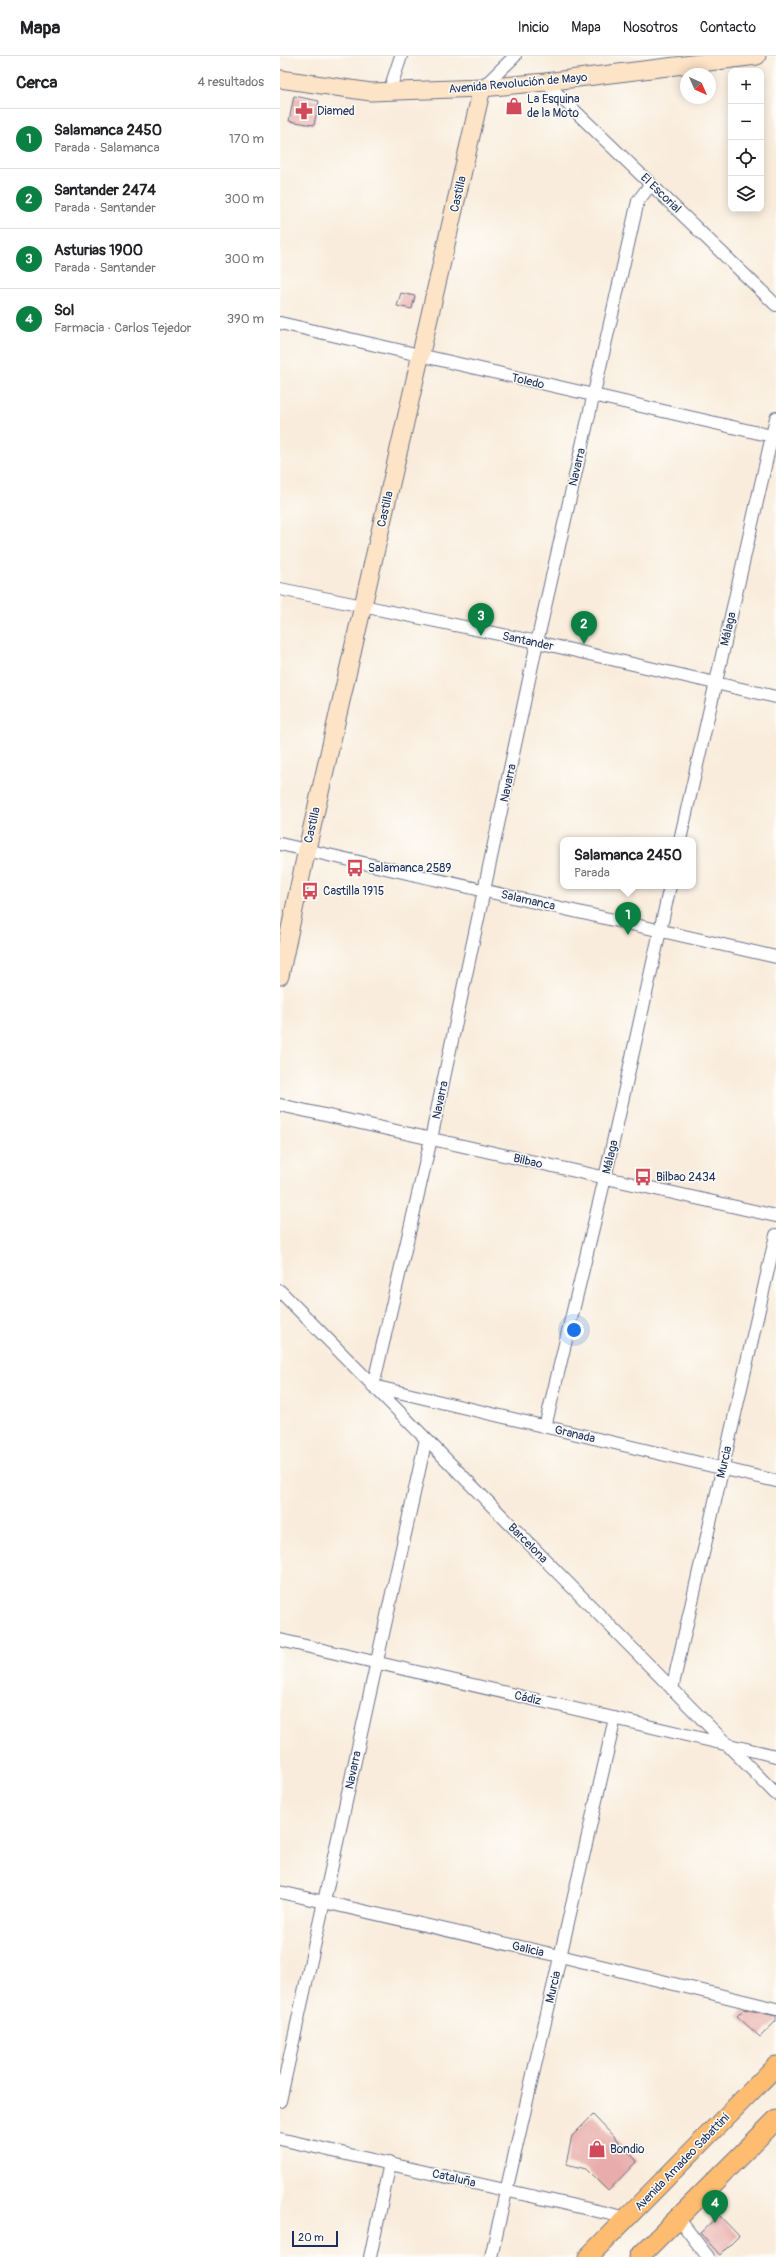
<!DOCTYPE html>
<html lang="es">
<head>
<meta charset="utf-8">
<style>
	body { margin:0; font-family:Pangolin,sans-serif; background:#f6f6f6; color:#202124 }
	.controls { position:absolute; right:12px; top:12px; display:grid; overflow:hidden; border-radius:8px; box-shadow:0 2px 10px #0003 }
	.controls button { width:36px; height:36px; display:grid; place-items:center; padding:0; border:0; border-bottom:1px solid #e0e0e0; background:#fff; color:#202124; font:20px sans-serif }
	.compass { position:absolute; left:400px; top:12px; width:36px; height:36px; border-radius:50%; background:#fff; box-shadow:0 2px 10px #0003; rotate:135deg }
	.scale { position:absolute; left:12px; bottom:10px; width:46px; box-sizing:border-box; padding-left:4px; border:2px solid #1b2f5e; border-top:0; font-size:11px; line-height:14px; white-space:nowrap; color:#1b2f5e; -webkit-text-stroke:3px #fdfcf7; paint-order:stroke }
	.you { position:absolute; left:294px; top:1274px; width:14px; height:14px; margin:-10px; border:3px solid #fff; border-radius:50%; background:#1a73e8; box-shadow:0 0 0 6px #1a73e833 }
	.badge { display:grid; place-items:center; width:26px; height:26px; border-radius:50%; background:#0b8043; color:#fff; font-size:13px; font-weight:700 }
	.pin { position:absolute; translate:-50% -33px; filter:drop-shadow(0 1px 2px #0008) }
	.pin::after { content:''; position:absolute; top:21px; width:14px; height:12px; background:inherit; clip-path:polygon(0 0,100% 0,50% 100%) }
	.popup { position:absolute; left:280px; top:781px; width:136px; height:52px; box-sizing:border-box; display:grid; place-content:center; border-radius:8px; background:#fff; filter:drop-shadow(0 1px 3px #0005); font-size:13px; white-space:nowrap; color:#757577 }
	.popup b { font-size:15px; color:#202124 }
	.popup::after { content:''; position:absolute; left:50%; top:100%; margin-left:-8px; border:8px solid transparent; border-top-color:#fff }
	.list { margin:0; padding:0; list-style:none }
	h2 { display:flex; justify-content:space-between; align-items:center; height:52px; margin:0; padding:0 16px; font-size:17px }
	h2 small { font-size:13px; font-weight:400; color:#757577 }
	.list li { display:grid; grid-template-columns:26px 1fr auto; gap:12px; align-items:center; box-sizing:border-box; height:60px; padding:0 16px; border-top:1px solid #e0e0e0 }
	.list b { display:block; font-size:15px; white-space:nowrap }
	.list p { margin:0; font-size:13px; white-space:nowrap; color:#757577 }
	.list em { font-size:13px; font-style:normal; color:#757577 }
	.icon { flex:none; width:22px; height:22px; fill:none; stroke:currentColor; stroke-width:2; stroke-linecap:round; stroke-linejoin:round }
	.map { position:relative; flex:none; width:496px; height:2201px; overflow:hidden }
	header { display:flex; align-items:center; gap:24px; box-sizing:border-box; height:56px; padding:0 20px; background:#fff; border-bottom:1px solid #e0e0e0 }
	header strong { font-size:19px }
	nav { display:flex; gap:22px; margin-inline-start:auto; font-size:14px }
	main { display:flex }
	aside { flex:1; background:#fff }
	.map>svg:first-child { display:block }
</style>
</head>
<body>
<header>
<strong>Mapa</strong>
<nav><a>Inicio</a><a>Mapa</a><a>Nosotros</a><a>Contacto</a></nav>
</header>
<main>
<aside>
<h2>Cerca<small>4 resultados</small></h2>
<ul class="list">
<li><span class="badge">1</span><div><b>Salamanca 2450</b><p>Parada · Salamanca</p></div><em>170 m</em></li>
<li><span class="badge">2</span><div><b>Santander 2474</b><p>Parada · Santander</p></div><em>300 m</em></li>
<li><span class="badge">3</span><div><b>Asturias 1900</b><p>Parada · Santander</p></div><em>300 m</em></li>
<li><span class="badge">4</span><div><b>Sol</b><p>Farmacia · Carlos Tejedor</p></div><em>390 m</em></li>
</ul>
</aside>
<div class="map">
<svg width="496" height="2201" viewBox="0 0 496 2201">
	<rect width="100%" height="100%" fill="#fdfcf7"/>
	<filter id="ink" filterUnits="userSpaceOnUse"><feTurbulence type="fractalNoise" baseFrequency=".025" numOctaves="2"/><feDisplacementMap in="SourceGraphic" scale="8" xChannelSelector="R" yChannelSelector="G"/><feConvolveMatrix kernelMatrix="1 2 1 2 8 2 1 2 1" color-interpolation-filters="sRGB"/></filter>
	<filter id="wash" filterUnits="userSpaceOnUse"><feTurbulence type="fractalNoise" baseFrequency=".012" numOctaves="4" result="noise"/><feDisplacementMap in="SourceGraphic" scale="16" xChannelSelector="R" yChannelSelector="G"/><feGaussianBlur stdDeviation="0.9" result="paint"/><feColorMatrix in="noise" values="0 0 0 0 0 0 0 0 0 0 0 0 0 0 0 0 0 1.4 0 .05"/><feComposite in="paint" operator="in"/></filter>
	<g filter="url(#wash)">
		<rect width="100%" height="100%" fill="#f9ecdc"/>
		<g id="blocks">
			<path fill="#e8adab" d="M14,40L39,45L34,69L9,65Z
				M121,237L135,240L132,253L117,250Z
				M464,1953L496,1960V1965L480,1981L457,1960Z
				M313,2059L357,2105L328,2135L306,2113L286,2108L292,2080Z
				M439,2159L459,2180L440,2199L420,2177Z"/>
		</g>
	</g>
	<g filter="url(#ink)">
		<use href="#blocks" fill-opacity="0" stroke="#69718a" stroke-width="1"/>
		<g fill="none" stroke-linecap="round" stroke-linejoin="round">
			<g stroke="#69718a" stroke-width="14">
				<path id="street" d="M265,26L496,249
					M202,32L235,0
					M109,36L121,0
					M371,128L358,145L257,586L151,1083L93,1330L496,1425
					M0,267L496,381
					M0,533L257,586L496,641
					M400,784L496,362
					M0,788L496,901
					M0,1049L496,1160
					M0,1235L496,1738
					M265,1371L325,1122L390,830
					M0,1584L496,1700
					M392,1633L496,1179
					M0,1836L280,1900L496,1953
					M0,2045L146,1383
					M0,2083L348,2162
					M398,2162L428,2201
					M90,2201L110,2107
					M211,2201L335,1662"/>
			</g>
			<g stroke="#69718a" stroke-width="19">
				<path id="secondary" d="M0,23L91,36L202,32L265,26L477,0
					M0,920L27,793L202,32"/>
			</g>
			<g stroke="#69718a" stroke-width="21">
				<path id="primary" d="M308,2201L496,2010
					M359,2201L496,2064"/>
			</g>
			<use href="#street" stroke="#fff" stroke-width="12"/>
			<use href="#secondary" stroke="#fee4c6" stroke-width="17"/>
			<use href="#primary" stroke="#fdbc70" stroke-width="19"/>
		</g>
	</g>
	<defs>
		<g id="shop-bare" transform="scale(1.38)"><path d="M-5-2.5h2.3a2.7 3.5 0 0 1 5.4 0H5L5.5 6h-11ZM-1.5-2.5h3a1.5 2.3 0 0 0-3 0Z" fill="#d1495b" stroke="#fdfcf7" stroke-width="2.5" paint-order="stroke"/></g>
		<g id="pharmacy-bare" transform="scale(1.38)"><path d="M-2-6h4v4h4v4h-4v4h-4v-4h-4v-4h4Z" fill="#d1495b" stroke="#fdfcf7" stroke-width="2.5" paint-order="stroke"/></g>
		<g id="bus-bare" transform="scale(1.38)"><path d="M-5-6H5V4H4V6H2V4H-2V6H-4V4H-5ZM-3.5-4V0h7V-4ZM-3.5 1.2v1.5H-2V1.2ZM2 1.2v1.5H3.5V1.2Z" fill="#d1495b" stroke="#fdfcf7" stroke-width="2.5" paint-order="stroke"/></g>
	</defs>
	<g fill-rule="evenodd">
		<use href="#shop-bare" x="234" y="50"/>
		<use href="#pharmacy-bare" x="24" y="55"/>
		<use href="#bus-bare" x="75" y="812"/>
		<use href="#bus-bare" x="30" y="835"/>
		<use href="#bus-bare" x="363" y="1121"/>
		<use href="#shop-bare" x="317" y="2093"/>
	</g>
	<g text-anchor="middle" stroke-width="3" stroke-linejoin="round" paint-order="stroke">
		<g font-size="12" fill="#1b2f5e" stroke="#fdfcf7">
			<text transform="translate(238 27) rotate(-5)" y="4">Avenida Revolución de Mayo</text>
			<text transform="translate(381 137) rotate(44)" y="4">El Escorial</text>
			<text transform="translate(178 138) rotate(-77)" y="4">Castilla</text>
			<text transform="translate(248 325) rotate(13)" y="4">Toledo</text>
			<text transform="translate(297 411) rotate(-77)" y="4">Navarra</text>
			<text transform="translate(105 453) rotate(-77)" y="4">Castilla</text>
			<text transform="translate(448 573) rotate(-77)" y="4">Málaga</text>
			<text transform="translate(248 585) rotate(12)" y="4">Santander</text>
			<text transform="translate(228 727) rotate(-78)" y="4">Navarra</text>
			<text transform="translate(32 769) rotate(-77)" y="4">Castilla</text>
			<text transform="translate(248 844) rotate(13)" y="4">Salamanca</text>
			<text transform="translate(160 1044) rotate(-78)" y="4">Navarra</text>
			<text transform="translate(330 1101) rotate(-77)" y="4">Málaga</text>
			<text transform="translate(248 1105) rotate(13)" y="4">Bilbao</text>
			<text transform="translate(295 1378) rotate(13)" y="4">Granada</text>
			<text transform="translate(444 1406) rotate(-77)" y="4">Murcia</text>
			<text transform="translate(248 1487) rotate(45)" y="4">Barcelona</text>
			<text transform="translate(248 1642) rotate(13)" y="4">Cádiz</text>
			<text transform="translate(73 1714) rotate(-78)" y="4">Navarra</text>
			<text transform="translate(248 1893) rotate(13)" y="4">Galicia</text>
			<text transform="translate(273 1931) rotate(-77)" y="4">Murcia</text>
			<text transform="translate(402 2106) rotate(-46)" y="4">Avenida Amadeo Sabattini</text>
			<text transform="translate(174 2122) rotate(13)" y="4">Cataluña</text>
		</g>
		<g font-size="12" fill="#1b2f5e" stroke="#fdfcf7" text-anchor="start">
			<text x="247" y="47">La Esquina<tspan x="247" dy="14">de la Moto</tspan></text>
			<text x="37" y="59">Diamed</text>
			<text x="88" y="816">Salamanca 2589</text>
			<text x="43" y="839">Castilla 1915</text>
			<text x="376" y="1125">Bilbao 2434</text>
			<text x="330" y="2097">Bondio</text>
		</g>
	</g>
</svg>
<div class="controls">
<button>+</button>
<button>−</button>
<button><svg class="icon" aria-label="locate" viewBox="0 0 24 24"><circle cx="12" cy="12" r="6"/><path d="M12 2v4M12 18v4M2 12h4M18 12h4"/></svg></button>
<button><svg class="icon" aria-label="layers" viewBox="0 0 24 24"><path d="M12 4l9 5-9 5-9-5zM3 14l9 5 9-5"/></svg></button>
</div>
<svg class="compass" viewBox="-18 -18 36 36"><path d="M0-13l5 13h-10z" fill="#e53935"/><path d="M0 13l5-13h-10z" fill="#757577"/></svg>
<div class="scale">20 m</div>
<div class="you"></div>
<div class="pin badge" style="left:348px;top:879px">1</div>
<div class="popup"><b>Salamanca 2450</b>Parada</div>
<div class="pin badge" style="left:304px;top:588px">2</div>
<div class="pin badge" style="left:201px;top:580px">3</div>
<div class="pin badge" style="left:435px;top:2167px">4</div>
</div>
</main>
</body>
</html>
